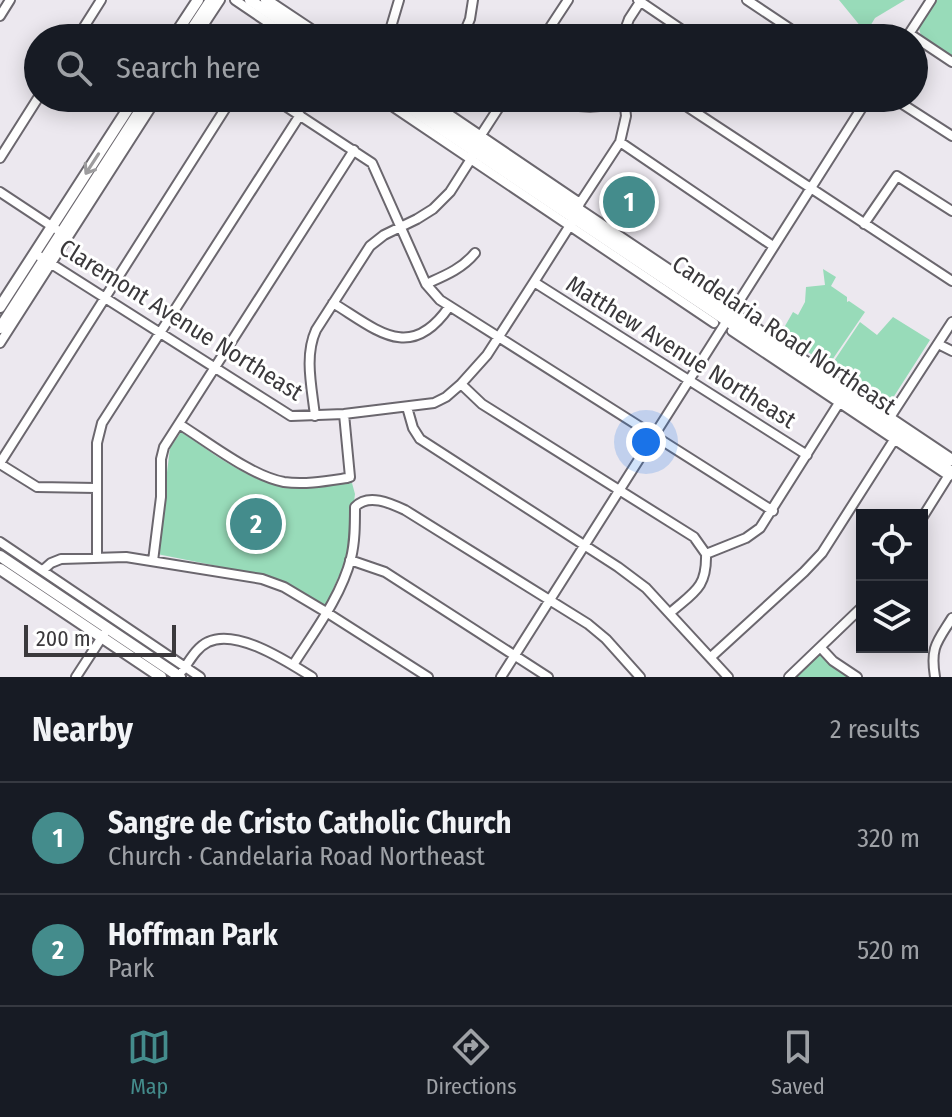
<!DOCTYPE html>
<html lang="en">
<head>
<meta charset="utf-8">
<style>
	body { margin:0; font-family:"Fira Sans Condensed",sans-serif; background:#242831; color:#f1f3f6 }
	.controls { position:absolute; right:24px; bottom:24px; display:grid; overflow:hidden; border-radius:0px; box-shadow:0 4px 20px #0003 }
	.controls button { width:72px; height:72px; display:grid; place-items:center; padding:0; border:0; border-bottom:2px solid #363941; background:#171b24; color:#f1f3f6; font:40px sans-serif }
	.scale { position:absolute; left:24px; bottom:20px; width:152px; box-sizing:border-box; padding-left:8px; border:4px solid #3b393c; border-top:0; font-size:22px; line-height:28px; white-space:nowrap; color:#3b393c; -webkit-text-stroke:6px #fff; paint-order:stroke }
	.you { position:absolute; left:646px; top:442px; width:28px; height:28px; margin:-20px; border:6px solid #fff; border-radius:50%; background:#1a73e8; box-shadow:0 0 0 12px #1a73e833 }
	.badge { display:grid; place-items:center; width:52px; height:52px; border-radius:50%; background:#448c8c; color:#fff; font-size:26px; font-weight:700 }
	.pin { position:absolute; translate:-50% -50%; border:4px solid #fff; box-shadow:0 2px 8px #0006 }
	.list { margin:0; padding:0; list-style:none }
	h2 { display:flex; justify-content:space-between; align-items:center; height:104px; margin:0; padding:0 32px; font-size:34px }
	h2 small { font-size:26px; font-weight:400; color:#9ea1a6 }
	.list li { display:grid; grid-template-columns:52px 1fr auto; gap:24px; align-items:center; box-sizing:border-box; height:112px; padding:0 32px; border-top:2px solid #363941 }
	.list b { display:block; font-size:30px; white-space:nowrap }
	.list p { margin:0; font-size:26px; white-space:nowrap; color:#9ea1a6 }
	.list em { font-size:26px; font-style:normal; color:#9ea1a6 }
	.icon { flex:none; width:44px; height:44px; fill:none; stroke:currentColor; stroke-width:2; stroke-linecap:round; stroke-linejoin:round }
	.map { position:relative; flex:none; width:952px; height:677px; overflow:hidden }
	.search { position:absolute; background:#171b24; box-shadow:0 4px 20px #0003; left:24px; right:24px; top:24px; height:88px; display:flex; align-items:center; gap:20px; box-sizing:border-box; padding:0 28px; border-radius:44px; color:#9ea1a6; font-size:30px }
	.sheet { height:328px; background:#171b24 }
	nav { display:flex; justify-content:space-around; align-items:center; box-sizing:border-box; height:112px; border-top:2px solid #363941; background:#171b24; font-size:22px; color:#9ea1a6 }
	nav a { display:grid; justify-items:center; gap:4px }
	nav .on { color:#448c8c }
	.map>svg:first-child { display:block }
</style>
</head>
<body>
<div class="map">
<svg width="952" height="677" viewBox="0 0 952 677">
	<rect width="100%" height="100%" fill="#ece8ef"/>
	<path fill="#98dbb9" d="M839,0H905L875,18L866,33Z
		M937,0H952V56L921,36L919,28Z
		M823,269L836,277L831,286L847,297V302L849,301L865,312L828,366L781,333L793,312L798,315L805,302L806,287L825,285Z
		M893,317L930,340L891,401L832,364L860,322L877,335Z
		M181,432C210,451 248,481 282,486C305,490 329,485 352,483L355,494L347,558L325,607L272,577L157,554L170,448Z
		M821,654L824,655L851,677H792L816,655Z"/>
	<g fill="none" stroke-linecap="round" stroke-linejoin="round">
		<g stroke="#6b676e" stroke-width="12">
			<path id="minor" d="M235,0L291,38
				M638,0L694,38
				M747,0L804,38
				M0,16L10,0
				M910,34L952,62
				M907,37L931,0
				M77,38L101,0
				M195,38L220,0
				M384,38L391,27L399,0
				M462,38L470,19L473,0
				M543,38L568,0
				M622,38L629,19L640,2
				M273,98L372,163L426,284L440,300L773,511
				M380,98L714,323
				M425,98L580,203
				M544,98C579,111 607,108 642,98
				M671,98L680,102L952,281
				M782,98L789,102L792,98
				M893,98L952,136
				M620,142L773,246
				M0,158L38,98
				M0,192L62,233
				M864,224L897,176L952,211
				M39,256L291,416L344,414L434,403L446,397L461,384L487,355L534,282L574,219L580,203L620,142L626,116L624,98
				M534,282L807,455
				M426,284C444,276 462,269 475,253
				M333,303C377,330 410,363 449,307
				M732,331L949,476
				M0,343L157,98
				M938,344L952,351
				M461,384L482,404L694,537L706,554
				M407,407L413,428L420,439L618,567L646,588L728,677
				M315,416C312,388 304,356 316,330L370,246L384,235L417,219L433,209L450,192L471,159L481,135L505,98
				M887,422L952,322
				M179,424C208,442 251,476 284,482C305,485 327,481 347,478L350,477L344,414
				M0,463L232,98
				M0,464L37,487L96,488
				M922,518L949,475
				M0,542L200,677
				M706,554L746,538L760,528L839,403
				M97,557V443L102,423L300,115
				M350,560L385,572L548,677
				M153,561L161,497V459L164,447L354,150
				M43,570L51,563L61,559L126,557L262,579L284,587L326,612L428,677
				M670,613C694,592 707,588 706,554
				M821,648L833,661L857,677
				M711,657L804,572L822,553L894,440
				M293,665C314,632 341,597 351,558C355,542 355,525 355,507C368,493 390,503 405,510L588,624L606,639L640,677
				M183,670C190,660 197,647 208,642C237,628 288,662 312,677
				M76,677L104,634
				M501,677L868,98
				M789,677L862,607
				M935,677C930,647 937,642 952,618"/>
		</g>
		<g stroke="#6b676e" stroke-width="14">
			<path id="major" d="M250,0L306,38
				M266,0L323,38
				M173,38L198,0
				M186,38L211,0
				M395,98L952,472
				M412,98L952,460
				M0,307L135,98
				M0,328L148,98
				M0,556L180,677
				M0,569L161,677"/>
		</g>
		<use href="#minor" stroke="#fff" stroke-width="8"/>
		<use href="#major" stroke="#fff" stroke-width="10"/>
	</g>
	<defs><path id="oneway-shaft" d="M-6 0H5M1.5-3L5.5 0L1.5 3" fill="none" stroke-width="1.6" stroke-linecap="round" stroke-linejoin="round" transform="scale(2)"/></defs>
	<use stroke="#9d9c9e" href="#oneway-shaft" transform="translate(92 164) rotate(123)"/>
	<g text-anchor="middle" stroke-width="6" stroke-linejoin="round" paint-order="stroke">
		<g font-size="24" fill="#3b393c" stroke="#fff">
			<text transform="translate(181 320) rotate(32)" y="8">Claremont Avenue Northeast</text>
			<text transform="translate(784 335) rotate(34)" y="8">Candelaria Road Northeast</text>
			<text transform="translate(681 352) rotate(32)" y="8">Matthew Avenue Northeast</text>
		</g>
	</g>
</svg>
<div class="controls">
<button><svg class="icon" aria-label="locate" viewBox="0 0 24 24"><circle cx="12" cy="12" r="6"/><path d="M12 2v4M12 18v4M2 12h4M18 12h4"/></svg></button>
<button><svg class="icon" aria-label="layers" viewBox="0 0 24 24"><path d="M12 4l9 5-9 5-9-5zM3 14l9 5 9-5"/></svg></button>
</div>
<div class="scale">200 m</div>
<div class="you"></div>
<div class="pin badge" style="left:629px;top:202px">1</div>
<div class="pin badge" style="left:256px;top:524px">2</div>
<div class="search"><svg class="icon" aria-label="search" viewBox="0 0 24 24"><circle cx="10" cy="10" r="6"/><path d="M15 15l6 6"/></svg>Search here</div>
</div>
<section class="sheet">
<h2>Nearby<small>2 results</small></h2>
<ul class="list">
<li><span class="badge">1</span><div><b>Sangre de Cristo Catholic Church</b><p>Church · Candelaria Road Northeast</p></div><em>320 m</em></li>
<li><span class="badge">2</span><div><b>Hoffman Park</b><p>Park</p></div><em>520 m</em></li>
</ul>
</section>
<nav>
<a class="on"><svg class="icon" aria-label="map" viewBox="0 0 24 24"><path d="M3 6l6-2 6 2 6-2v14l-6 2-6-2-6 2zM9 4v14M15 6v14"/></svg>Map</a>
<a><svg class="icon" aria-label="directions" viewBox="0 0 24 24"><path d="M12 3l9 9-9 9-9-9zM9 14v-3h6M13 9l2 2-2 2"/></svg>Directions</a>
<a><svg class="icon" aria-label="saved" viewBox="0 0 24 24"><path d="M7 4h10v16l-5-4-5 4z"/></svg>Saved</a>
</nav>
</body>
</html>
